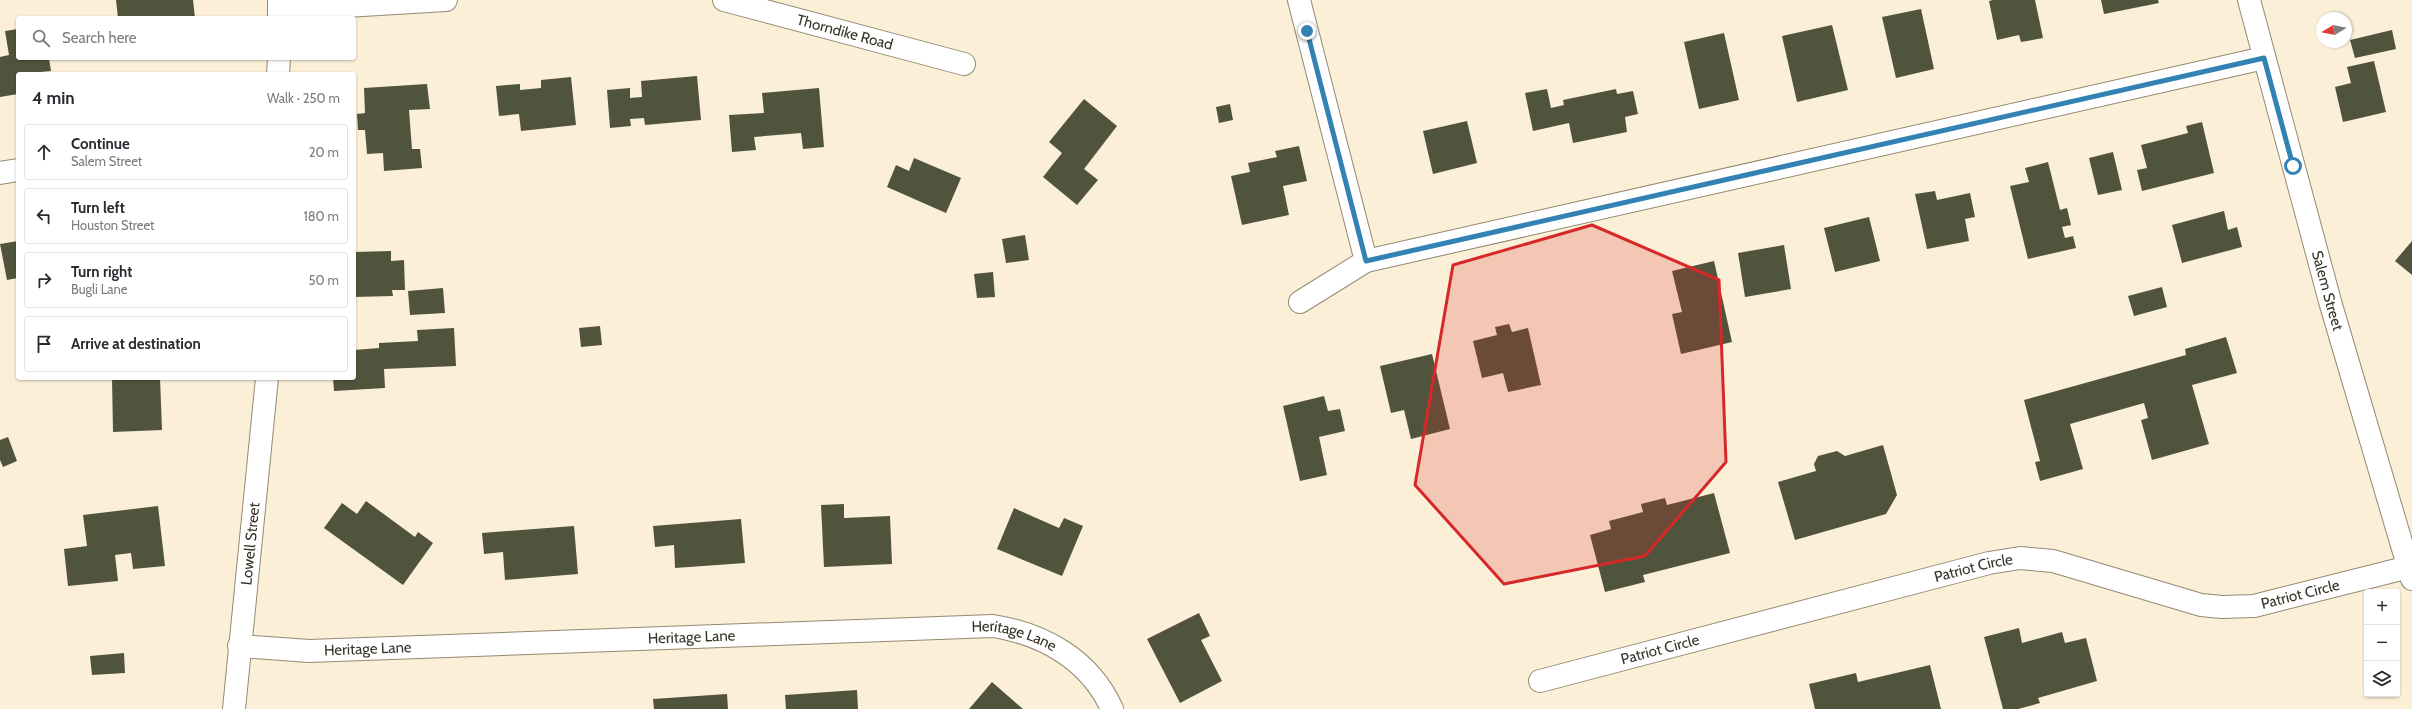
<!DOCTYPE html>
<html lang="en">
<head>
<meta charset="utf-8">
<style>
	body { margin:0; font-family:Cabin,sans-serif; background:#f7f7f7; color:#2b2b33 }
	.controls { position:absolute; right:12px; bottom:12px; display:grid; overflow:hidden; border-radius:4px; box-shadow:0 1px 3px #0004 }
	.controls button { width:36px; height:36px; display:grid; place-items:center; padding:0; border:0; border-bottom:1px solid #e1e1e2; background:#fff; color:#2b2b33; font:20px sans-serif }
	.compass { position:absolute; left:2316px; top:12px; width:36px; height:36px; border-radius:50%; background:#fff; box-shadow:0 1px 3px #0004; rotate:260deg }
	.stop { position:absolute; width:12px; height:12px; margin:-9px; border:3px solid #3382b4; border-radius:50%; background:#fff }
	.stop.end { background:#3382b4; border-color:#fff; box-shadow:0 1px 4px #0008 }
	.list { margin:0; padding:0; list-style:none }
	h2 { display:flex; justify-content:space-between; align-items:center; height:52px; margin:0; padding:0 16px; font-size:17px }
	h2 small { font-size:13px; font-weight:400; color:#7c7c81 }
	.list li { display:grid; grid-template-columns:26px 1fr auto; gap:12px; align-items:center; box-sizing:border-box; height:56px; margin:0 8px 8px; padding:0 8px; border:1px solid #e1e1e2; border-radius:4px }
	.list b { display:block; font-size:15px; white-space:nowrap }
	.list p { margin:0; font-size:13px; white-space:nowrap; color:#7c7c81 }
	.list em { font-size:13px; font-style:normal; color:#7c7c81 }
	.icon { flex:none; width:22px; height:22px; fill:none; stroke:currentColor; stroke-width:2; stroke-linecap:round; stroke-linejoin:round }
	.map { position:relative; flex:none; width:2412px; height:709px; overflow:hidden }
	.search { position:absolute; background:#fff; box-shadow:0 1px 3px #0004; left:16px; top:16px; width:340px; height:44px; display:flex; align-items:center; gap:10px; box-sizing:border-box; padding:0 14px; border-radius:4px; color:#7c7c81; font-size:15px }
	.panel { position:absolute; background:#fff; box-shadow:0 1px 3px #0004; left:16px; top:72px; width:340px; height:308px; border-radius:4px }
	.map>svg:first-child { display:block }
</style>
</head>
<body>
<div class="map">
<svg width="2412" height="709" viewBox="0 0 2412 709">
	<rect width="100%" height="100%" fill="#fcefd7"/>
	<path fill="#51543d" d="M116,0H193L195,18H118Z
		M1993,0H2035L2043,38L2021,42L2019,35L1997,40L1989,1Z
		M2101,0H2158L2159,3L2104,14Z
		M1921,9L1934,69L1896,78L1882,17Z
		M1832,25L1848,90L1797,102L1782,36Z
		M18,29V58H49L51,71L18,74V94L0,97V57L9,55L5,31Z
		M2392,30L2396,49L2355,58L2350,40Z
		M1724,33L1739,100L1699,109L1684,42Z
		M2374,61L2386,112L2343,122L2335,87L2351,83L2347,67Z
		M697,76L701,120L645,125L644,118L630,119L631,126L610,128L607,90L630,88V98L642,97L641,81Z
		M571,77L576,125L521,131L519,114L499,116L496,86L520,84V90L541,88V80Z
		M427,84L430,109L409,110L412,149H420L422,168L384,171L383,153L367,154L365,130H358L357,114L365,113L364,88Z
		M819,88L824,147L803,149L801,133L754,137L756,150L732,152L729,115L764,113L762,93Z
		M1547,89L1551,108L1564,105L1563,100L1616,89L1617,94L1633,91L1638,114L1625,117L1627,132L1573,143L1569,123L1533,131L1525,93Z
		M1084,99L1117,126L1084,169L1098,180L1077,205L1043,177L1062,153L1049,142Z
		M1230,104L1233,120L1219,123L1216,107Z
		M1467,121L1477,163L1433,174L1423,131Z
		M2202,122L2214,173L2142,191L2137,170L2147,168L2141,145L2188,133L2186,126Z
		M1299,146L1307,181L1283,186L1289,215L1242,225L1231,176L1250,172L1248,163L1277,157L1275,151Z
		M2113,152L2122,190L2098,195L2089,158Z
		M914,158L961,178L946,213L887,187L896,165L909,171Z
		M2048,162L2060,210L2067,208L2071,225L2062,227L2065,238L2073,236L2076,248L2028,259L2010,186L2029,182L2025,168Z
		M1935,191L1937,200L1970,193L1975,217L1965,219L1969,241L1927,249L1915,194Z
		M2224,211L2228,230L2237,227L2242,247L2182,263L2172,225Z
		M1869,217L1880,261L1835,272L1824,228Z
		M1025,235L1029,260L1006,263L1002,239Z
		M18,241V278L7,280L0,244Z
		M2412,241V275L2395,261Z
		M1784,245L1791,289L1745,297L1738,253Z
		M391,251V261L404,260L405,290H392L393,296L354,297V252Z
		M1714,261L1732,342L1681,354L1672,314L1682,312L1672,271Z
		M993,272L995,297L977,298L974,274Z
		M2162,287L2167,307L2134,316L2128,296Z
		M443,288L445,313L410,315L408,291Z
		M1509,324L1512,332L1528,328L1541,385L1508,392L1503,373L1482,378L1473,341L1497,335L1495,327Z
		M600,326L602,345L581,347L579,328Z
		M454,328L456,366L384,369L385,388L334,391L333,378H354V350L379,348V343L418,341L417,330Z
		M2226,337L2237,373L2192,385L2209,444L2152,460L2141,420L2148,418L2144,403L2070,424L2083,469L2040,481L2035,462L2040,461L2024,400L2186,355L2185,349Z
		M1432,354L1450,429L1411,439L1404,410L1391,413L1380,366Z
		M112,378H160L162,430L113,432Z
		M1324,396L1328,411L1340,409L1345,431L1319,437L1327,475L1300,481L1283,406Z
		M8,437L17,461L3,467L0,460V440Z
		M1883,445L1897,495L1886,514L1795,540L1778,482L1816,471L1814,464L1818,456L1837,451L1845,456Z
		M1714,493L1730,553L1643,575L1645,582L1605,592L1590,535L1611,529L1609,521L1643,512L1641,504L1665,498L1667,505Z
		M366,501L415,537L418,532L433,543L403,585L324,528L342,503L357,514Z
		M844,504V518L890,516L892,564L824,567L821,505Z
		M158,506L165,566L133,569L131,553L115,555L118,581L68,586L64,549L87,546L83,515Z
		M1014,508L1059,528L1064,518L1083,526L1062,576L997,549Z
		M741,519L745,563L675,568L674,545L655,547L653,526Z
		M574,526L578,574L505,580L503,552L484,554L482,533Z
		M1199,613L1210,636L1201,640L1222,681L1180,703L1147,639Z
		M2019,628L2022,643L2062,632L2065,643L2086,638L2097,681L2038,698L2040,703L2018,709H2003L1984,637Z
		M124,653L125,673L92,675L90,656Z
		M1930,665L1941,709H1815L1809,684L1856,673L1858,682Z
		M992,682L1023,709H969Z
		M857,690L858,709H786L785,695Z
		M727,694L728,709H654L653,699Z"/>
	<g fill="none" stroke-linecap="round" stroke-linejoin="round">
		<g stroke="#958972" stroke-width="24">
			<g id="street">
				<path id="s1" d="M724,0L964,64"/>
				<path d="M1299,0L1366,261"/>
				<path d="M279,10L446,0"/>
				<path d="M0,173L18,170"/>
				<path d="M1300,302L1366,261L2264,58"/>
				<path id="s2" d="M239,646L309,651L993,626C1044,634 1090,660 1112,709"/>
				<path id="s3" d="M1540,681L1989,563L2020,558L2053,561L2201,605L2222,607L2254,606L2409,567"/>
			</g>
		</g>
		<g stroke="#958972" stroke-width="24">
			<g id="secondary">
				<path id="s4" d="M2249,0L2331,305L2412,579"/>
				<path d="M279,18V0"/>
				<path d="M278,74L279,58"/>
				<path id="s5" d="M234,709L267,378"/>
			</g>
		</g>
		<use href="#street" stroke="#fff" stroke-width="22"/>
		<use href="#secondary" stroke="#fff" stroke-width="22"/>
	</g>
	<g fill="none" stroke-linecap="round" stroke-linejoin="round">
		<path stroke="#3382b4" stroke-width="5" d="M1307,31L1366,261L2264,58L2293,166"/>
	</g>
	<path fill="#d62828" fill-opacity="0.2" stroke="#d62828" stroke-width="3" stroke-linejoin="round" d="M1592,225L1719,280L1726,462L1645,556L1504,584L1415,485L1453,265Z"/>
	<g text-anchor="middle" stroke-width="4" stroke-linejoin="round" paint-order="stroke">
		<g font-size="15" fill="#383329" stroke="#fff">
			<text dy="5" stroke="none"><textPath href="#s1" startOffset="125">Thorndike Road</textPath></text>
			<text dy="5" stroke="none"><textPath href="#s4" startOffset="301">Salem Street</textPath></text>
			<text dy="5" stroke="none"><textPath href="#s5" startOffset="166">Lowell Street</textPath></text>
			<text dy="5" stroke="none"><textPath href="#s3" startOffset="448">Patriot Circle</textPath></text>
			<text dy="5" stroke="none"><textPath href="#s3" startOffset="784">Patriot Circle</textPath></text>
			<text dy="5" stroke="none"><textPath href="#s2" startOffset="453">Heritage Lane</textPath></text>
			<text dy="5" stroke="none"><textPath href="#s2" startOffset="777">Heritage Lane</textPath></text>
			<text dy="5" stroke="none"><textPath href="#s2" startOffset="129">Heritage Lane</textPath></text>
			<text dy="5" stroke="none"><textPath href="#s3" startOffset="124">Patriot Circle</textPath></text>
		</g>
	</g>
</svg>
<div class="controls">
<button>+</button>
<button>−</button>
<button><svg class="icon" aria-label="layers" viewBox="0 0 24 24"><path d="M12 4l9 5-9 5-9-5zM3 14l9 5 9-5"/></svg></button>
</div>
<svg class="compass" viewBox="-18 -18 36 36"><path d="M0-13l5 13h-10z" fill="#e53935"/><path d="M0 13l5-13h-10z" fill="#7c7c81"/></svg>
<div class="stop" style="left:2293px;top:166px"></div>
<div class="stop end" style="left:1307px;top:31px"></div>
<div class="search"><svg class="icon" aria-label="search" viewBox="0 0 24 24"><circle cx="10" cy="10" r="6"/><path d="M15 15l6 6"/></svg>Search here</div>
<section class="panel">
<h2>4 min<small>Walk · 250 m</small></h2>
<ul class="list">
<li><svg class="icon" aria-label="ahead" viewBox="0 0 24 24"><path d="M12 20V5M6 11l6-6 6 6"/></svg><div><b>Continue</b><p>Salem Street</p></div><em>20 m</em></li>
<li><svg class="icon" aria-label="left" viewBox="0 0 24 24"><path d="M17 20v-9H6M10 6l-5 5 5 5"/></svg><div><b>Turn left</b><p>Houston Street</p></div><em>180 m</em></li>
<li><svg class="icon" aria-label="right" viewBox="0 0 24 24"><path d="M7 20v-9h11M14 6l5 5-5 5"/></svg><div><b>Turn right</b><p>Bugli Lane</p></div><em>50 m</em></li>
<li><svg class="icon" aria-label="arrive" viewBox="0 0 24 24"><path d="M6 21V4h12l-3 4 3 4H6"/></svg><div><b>Arrive at destination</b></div></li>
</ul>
</section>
</div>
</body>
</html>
